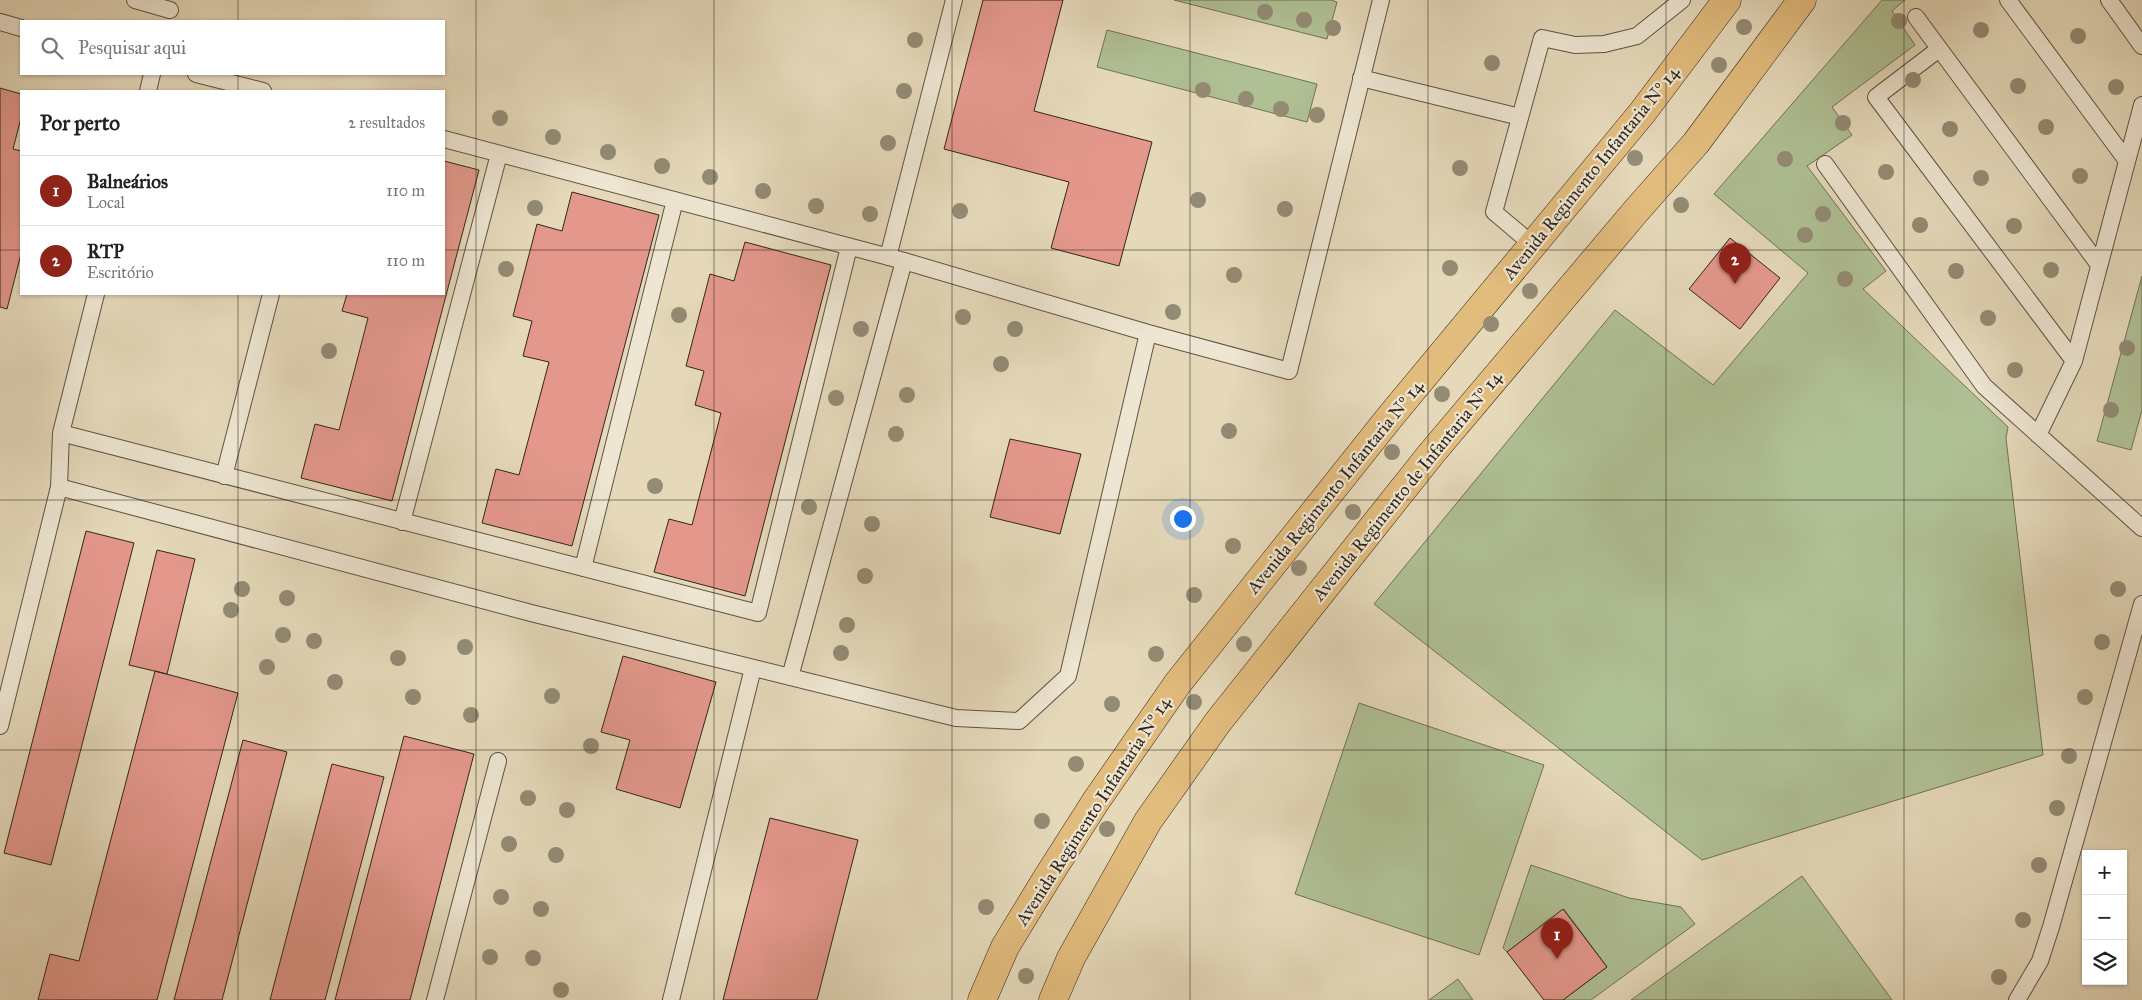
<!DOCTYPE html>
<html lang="pt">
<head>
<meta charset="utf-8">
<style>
	body { margin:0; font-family:"IM FELL Great Primer",serif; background:#f2f2f2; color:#222 }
	.controls { position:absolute; right:15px; bottom:15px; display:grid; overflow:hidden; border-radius:0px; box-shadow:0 1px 4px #0004 }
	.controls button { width:45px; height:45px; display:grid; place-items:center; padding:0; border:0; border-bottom:1px solid #e0e0e0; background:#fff; color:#222; font:25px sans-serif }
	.you { position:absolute; left:1182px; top:518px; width:18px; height:18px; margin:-12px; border:4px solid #fff; border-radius:50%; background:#1a73e8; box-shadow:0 0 0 8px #1a73e833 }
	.badge { display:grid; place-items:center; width:32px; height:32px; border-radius:50%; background:#8f2418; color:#fff; font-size:16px; font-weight:700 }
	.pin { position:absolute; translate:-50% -41px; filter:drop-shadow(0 1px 2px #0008) }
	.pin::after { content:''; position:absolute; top:26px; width:18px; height:15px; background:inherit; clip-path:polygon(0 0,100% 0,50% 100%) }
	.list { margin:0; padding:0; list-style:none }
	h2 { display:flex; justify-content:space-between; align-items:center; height:65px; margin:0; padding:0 20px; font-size:21px }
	h2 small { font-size:16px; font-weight:400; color:#767676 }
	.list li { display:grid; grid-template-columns:32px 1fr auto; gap:15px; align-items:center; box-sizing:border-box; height:70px; padding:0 20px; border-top:1px solid #e0e0e0 }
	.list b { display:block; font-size:19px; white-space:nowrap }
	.list p { margin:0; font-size:16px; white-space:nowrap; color:#767676 }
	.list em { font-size:16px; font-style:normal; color:#767676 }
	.icon { flex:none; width:28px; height:28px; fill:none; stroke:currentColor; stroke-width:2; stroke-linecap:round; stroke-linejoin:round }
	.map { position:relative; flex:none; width:2142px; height:1000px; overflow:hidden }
	.search { position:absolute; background:#fff; box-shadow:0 1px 4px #0004; left:20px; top:20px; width:425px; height:55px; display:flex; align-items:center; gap:12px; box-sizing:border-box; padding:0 18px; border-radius:0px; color:#767676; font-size:19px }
	.panel { position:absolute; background:#fff; box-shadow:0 1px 4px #0004; left:20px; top:90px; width:425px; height:205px; border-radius:0px }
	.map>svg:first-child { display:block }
</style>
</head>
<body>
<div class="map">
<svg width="2142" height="1000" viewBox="0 0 2142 1000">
	<rect width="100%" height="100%" fill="#e5d9ba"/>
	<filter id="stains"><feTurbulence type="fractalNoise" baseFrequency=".004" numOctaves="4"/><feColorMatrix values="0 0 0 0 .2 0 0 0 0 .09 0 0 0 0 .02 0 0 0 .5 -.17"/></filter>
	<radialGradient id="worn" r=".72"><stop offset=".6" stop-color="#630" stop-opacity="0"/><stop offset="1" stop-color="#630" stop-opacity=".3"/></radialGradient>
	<path fill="#afc094" stroke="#707258" d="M1174,0H1331L1337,2L1327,39Z
		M1882,0H1905L1892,11L1915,45L1832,107L1852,135L1807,166L1886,271L1863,289L2008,427L2006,438L2043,755L1702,860L1374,604L1615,310L1713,385L1808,273L1714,194Z
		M1107,30L1317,84L1307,122L1097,67Z
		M2142,276V410L2131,450L2097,441Z
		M1359,703L1544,765L1479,955L1295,894Z
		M1531,865L1629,898L1681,907L1695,924L1591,1000H1563L1607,967L1564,909L1507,952L1503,948Z
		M1802,876L1892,1000H1631Z
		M1458,979L1473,1000H1429Z"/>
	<path fill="#e4988c" stroke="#31251d" d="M983,0H1063L1034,111L1152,142L1119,266L1051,248L1069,182L944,149Z
		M0,88L21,94V118L13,149L21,151V254L7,309L0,307Z
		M444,161L479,170L392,501L301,478L315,424L339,430L368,318L342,311L347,294H444Z
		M572,192L659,215L572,546L482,523L496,469L519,475L549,362L523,356L532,321L513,316L537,224L562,231Z
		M1730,238L1780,278L1740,329L1689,289Z
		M745,242L831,265L745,596L654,572L669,519L692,525L721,413L695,405L704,371L686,366L710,274L734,281Z
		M1010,439L1081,454L1060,534L990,517Z
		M86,531L134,543L51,865L4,853Z
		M157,550L195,559L167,674L129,665Z
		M623,656L716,682L680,808L616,789L630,740L601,732Z
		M155,671L238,693L157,1000H38L50,954L79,961Z
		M404,736L474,754L410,1000H335Z
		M243,740L287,752L222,1000H174Z
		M332,764L384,777L325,1000H270Z
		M770,818L858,840L817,1000H723Z
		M1563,909L1607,967L1563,1000H1544L1507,952Z"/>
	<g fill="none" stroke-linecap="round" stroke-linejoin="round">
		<g stroke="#5e5244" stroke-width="18">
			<path id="service" d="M135,0L170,10
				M2008,0L2127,161
				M2109,0L2142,46
				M1916,17L2099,265
				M0,22L21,28
				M1939,49L1876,97L2074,361L2038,435
				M196,74L263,91
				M1361,78L1520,117
				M148,91L152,74
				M444,139L904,261L1148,333L1289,371L1381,0
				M1825,164L1984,386L2142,528
				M1533,245L1494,212L1542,38L1575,45L1604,44L1637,36L1682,0
				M888,257L954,0
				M2074,361L2142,105
				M61,433L758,613L849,247
				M224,476L271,294
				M59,487L531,613L956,718L1019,721L1068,676L1148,333
				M402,522L499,154
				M583,568L675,200
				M790,677L904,261
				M0,726L59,487L61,433L96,294
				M435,1000L498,761
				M671,1000L753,668
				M2017,1000L2040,961L2051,927L2142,604"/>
		</g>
		<g stroke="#31251d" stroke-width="29">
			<path id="primary" d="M982,1000L1005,947L1047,878L1096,801L1178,683L1390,417L1642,113L1727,0
				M1053,1000L1071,958L1148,821L1218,722L1431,454L1636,211L1696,143L1802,0"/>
		</g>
		<use href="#service" stroke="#eee6d2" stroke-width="16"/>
		<use href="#primary" stroke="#e2bc7d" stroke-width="28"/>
	</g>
	<g fill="#938b74">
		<circle cx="1265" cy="12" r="8"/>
		<circle cx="1304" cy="20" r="8"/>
		<circle cx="1899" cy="21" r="8"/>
		<circle cx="1744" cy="27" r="8"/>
		<circle cx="1333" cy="28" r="8"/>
		<circle cx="1981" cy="30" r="8"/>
		<circle cx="2078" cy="36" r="8"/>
		<circle cx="915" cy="40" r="8"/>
		<circle cx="1492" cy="63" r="8"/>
		<circle cx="1719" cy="65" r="8"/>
		<circle cx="1913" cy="80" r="8"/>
		<circle cx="2018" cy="86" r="8"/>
		<circle cx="2116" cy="87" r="8"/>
		<circle cx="1203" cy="90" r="8"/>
		<circle cx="904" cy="91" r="8"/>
		<circle cx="1246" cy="99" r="8"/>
		<circle cx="1281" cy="109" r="8"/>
		<circle cx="1317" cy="115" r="8"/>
		<circle cx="500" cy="118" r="8"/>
		<circle cx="1843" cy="123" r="8"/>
		<circle cx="2046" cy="127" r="8"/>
		<circle cx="1950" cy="129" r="8"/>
		<circle cx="553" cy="137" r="8"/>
		<circle cx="888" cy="143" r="8"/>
		<circle cx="608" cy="152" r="8"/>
		<circle cx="1635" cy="158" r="8"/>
		<circle cx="1785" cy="159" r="8"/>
		<circle cx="662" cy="166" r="8"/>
		<circle cx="1460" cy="168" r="8"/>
		<circle cx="1886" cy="172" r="8"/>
		<circle cx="2080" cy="176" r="8"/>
		<circle cx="710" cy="177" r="8"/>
		<circle cx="1981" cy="178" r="8"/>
		<circle cx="763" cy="191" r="8"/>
		<circle cx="1198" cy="200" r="8"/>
		<circle cx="1681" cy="205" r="8"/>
		<circle cx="816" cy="206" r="8"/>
		<circle cx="535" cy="208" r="8"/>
		<circle cx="1285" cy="209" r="8"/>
		<circle cx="960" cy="211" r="8"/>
		<circle cx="870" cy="214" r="8"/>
		<circle cx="1823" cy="214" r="8"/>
		<circle cx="1920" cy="225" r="8"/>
		<circle cx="2014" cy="226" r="8"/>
		<circle cx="1805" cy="235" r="8"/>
		<circle cx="1450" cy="268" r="8"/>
		<circle cx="506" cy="269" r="8"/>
		<circle cx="2051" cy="270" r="8"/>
		<circle cx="1956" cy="271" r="8"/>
		<circle cx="1234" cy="275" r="8"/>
		<circle cx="1845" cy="279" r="8"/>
		<circle cx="1530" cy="291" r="8"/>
		<circle cx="1173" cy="312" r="8"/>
		<circle cx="679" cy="315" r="8"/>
		<circle cx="963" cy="317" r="8"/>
		<circle cx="1988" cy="318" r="8"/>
		<circle cx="1491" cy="324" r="8"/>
		<circle cx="861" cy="329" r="8"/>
		<circle cx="1015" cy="329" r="8"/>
		<circle cx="2127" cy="348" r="8"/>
		<circle cx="329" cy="351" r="8"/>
		<circle cx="1001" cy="364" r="8"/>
		<circle cx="2015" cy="370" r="8"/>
		<circle cx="1442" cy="394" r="8"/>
		<circle cx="907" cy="395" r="8"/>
		<circle cx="836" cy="398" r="8"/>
		<circle cx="2111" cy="410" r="8"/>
		<circle cx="1229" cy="431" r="8"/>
		<circle cx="896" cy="434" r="8"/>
		<circle cx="1392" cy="452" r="8"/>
		<circle cx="655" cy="486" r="8"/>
		<circle cx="809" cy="507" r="8"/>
		<circle cx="1353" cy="512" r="8"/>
		<circle cx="872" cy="524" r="8"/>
		<circle cx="1233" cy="546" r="8"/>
		<circle cx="1299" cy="568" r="8"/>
		<circle cx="865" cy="576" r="8"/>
		<circle cx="242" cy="589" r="8"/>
		<circle cx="2118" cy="589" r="8"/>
		<circle cx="1194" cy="595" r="8"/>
		<circle cx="287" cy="598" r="8"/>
		<circle cx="231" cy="610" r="8"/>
		<circle cx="847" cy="625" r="8"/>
		<circle cx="283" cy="635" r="8"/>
		<circle cx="314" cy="641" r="8"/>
		<circle cx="2102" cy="642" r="8"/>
		<circle cx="1244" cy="644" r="8"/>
		<circle cx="465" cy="647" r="8"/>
		<circle cx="841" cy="653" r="8"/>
		<circle cx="1156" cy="654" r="8"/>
		<circle cx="398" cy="658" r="8"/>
		<circle cx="267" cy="667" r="8"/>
		<circle cx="335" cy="682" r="8"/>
		<circle cx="552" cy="696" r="8"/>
		<circle cx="413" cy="697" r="8"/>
		<circle cx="2085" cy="697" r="8"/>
		<circle cx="1194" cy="702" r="8"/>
		<circle cx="1112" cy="704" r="8"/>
		<circle cx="471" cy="715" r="8"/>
		<circle cx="591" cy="746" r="8"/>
		<circle cx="2069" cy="756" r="8"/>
		<circle cx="1076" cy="764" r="8"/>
		<circle cx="528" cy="798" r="8"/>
		<circle cx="2057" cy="808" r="8"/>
		<circle cx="567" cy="810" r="8"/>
		<circle cx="1042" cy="821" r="8"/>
		<circle cx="1107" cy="829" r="8"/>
		<circle cx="509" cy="844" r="8"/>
		<circle cx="556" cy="855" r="8"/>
		<circle cx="2039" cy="865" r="8"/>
		<circle cx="501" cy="897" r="8"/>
		<circle cx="986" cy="907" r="8"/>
		<circle cx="541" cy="909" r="8"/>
		<circle cx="2023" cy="920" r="8"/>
		<circle cx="490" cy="957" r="8"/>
		<circle cx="533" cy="958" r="8"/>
		<circle cx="1026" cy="976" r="8"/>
		<circle cx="1999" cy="977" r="8"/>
		<circle cx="561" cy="990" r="8"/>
	</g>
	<path fill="none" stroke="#31251d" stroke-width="1" stroke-opacity="0.55" d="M238,0V21M476,0V1000M714,0V1000M952,0V1000M1190,0V1000M1428,0V1000M1666,0V1000M1904,0V1000M238,74V91M0,250H21M444,250H2142M238,294V1000M0,500H2142M0,750H2142"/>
	<g text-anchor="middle" stroke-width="4.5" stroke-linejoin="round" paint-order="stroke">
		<g font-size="18" fill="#31251d" stroke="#eee6d2">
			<text transform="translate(1591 173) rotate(-51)" y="6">Avenida Regimento Infantaria Nº 14</text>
			<text transform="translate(1407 486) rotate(-51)" y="6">Avenida Regimento de Infantaria Nº 14</text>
			<text transform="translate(1335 487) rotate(-51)" y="6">Avenida Regimento Infantaria Nº 14</text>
			<text transform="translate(1093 811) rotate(-57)" y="6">Avenida Regimento Infantaria Nº 14</text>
		</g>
	</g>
	<rect width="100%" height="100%" filter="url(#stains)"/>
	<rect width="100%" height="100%" fill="url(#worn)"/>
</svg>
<div class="controls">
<button>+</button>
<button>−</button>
<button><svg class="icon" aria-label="layers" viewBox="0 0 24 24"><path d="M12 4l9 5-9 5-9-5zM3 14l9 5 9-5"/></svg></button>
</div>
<div class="you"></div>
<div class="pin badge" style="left:1557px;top:959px">1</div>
<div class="pin badge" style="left:1735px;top:284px">2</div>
<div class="search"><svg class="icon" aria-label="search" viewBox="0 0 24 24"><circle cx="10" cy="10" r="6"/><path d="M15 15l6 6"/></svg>Pesquisar aqui</div>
<section class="panel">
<h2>Por perto<small>2 resultados</small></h2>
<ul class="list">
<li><span class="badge">1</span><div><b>Balneários</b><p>Local</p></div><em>110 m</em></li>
<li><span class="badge">2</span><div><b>RTP</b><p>Escritório</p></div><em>110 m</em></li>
</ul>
</section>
</div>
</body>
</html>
